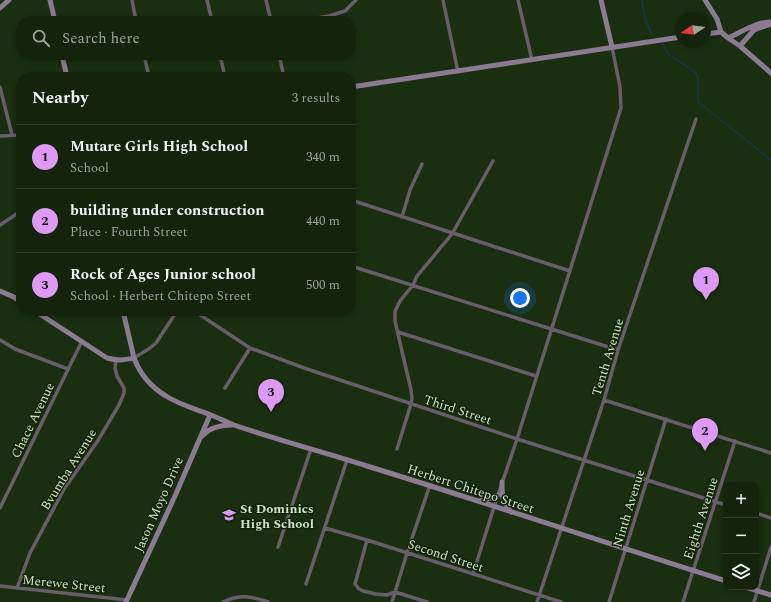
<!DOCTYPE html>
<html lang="en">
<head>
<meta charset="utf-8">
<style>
	body { margin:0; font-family:Spectral,serif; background:#202f1a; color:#f1f3f6 }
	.controls { position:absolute; right:12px; bottom:12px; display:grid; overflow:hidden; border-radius:8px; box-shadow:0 2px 6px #0003 }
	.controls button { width:36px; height:36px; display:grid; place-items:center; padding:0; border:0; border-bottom:1px solid #32402d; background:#13230c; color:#f1f3f6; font:20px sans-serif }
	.compass { position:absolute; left:675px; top:12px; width:36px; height:36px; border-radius:50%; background:#13230c; box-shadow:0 2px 6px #0003; rotate:257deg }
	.you { position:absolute; left:520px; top:298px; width:14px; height:14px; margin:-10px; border:3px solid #fff; border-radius:50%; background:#1a73e8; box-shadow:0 0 0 6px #1a73e833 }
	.badge { display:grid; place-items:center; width:26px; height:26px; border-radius:50%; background:#dd99f3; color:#111; font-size:13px; font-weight:700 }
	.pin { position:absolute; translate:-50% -33px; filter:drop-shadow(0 1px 2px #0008) }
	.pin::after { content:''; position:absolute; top:21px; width:14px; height:12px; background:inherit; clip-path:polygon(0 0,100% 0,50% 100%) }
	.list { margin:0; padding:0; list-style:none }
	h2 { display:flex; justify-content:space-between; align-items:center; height:52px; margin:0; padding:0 16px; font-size:17px }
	h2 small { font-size:13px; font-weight:400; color:#9da49d }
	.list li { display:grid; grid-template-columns:26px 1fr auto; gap:12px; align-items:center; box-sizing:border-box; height:64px; padding:0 16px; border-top:1px solid #32402d }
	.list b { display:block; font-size:15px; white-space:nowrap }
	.list p { margin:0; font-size:13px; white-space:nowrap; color:#9da49d }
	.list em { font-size:13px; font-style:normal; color:#9da49d }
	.icon { flex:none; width:22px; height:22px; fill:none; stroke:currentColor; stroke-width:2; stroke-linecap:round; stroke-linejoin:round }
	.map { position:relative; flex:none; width:771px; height:602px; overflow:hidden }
	.search { position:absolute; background:#13230c; box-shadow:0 2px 6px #0003; left:16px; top:16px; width:340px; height:44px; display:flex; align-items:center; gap:10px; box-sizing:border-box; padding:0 14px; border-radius:16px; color:#9da49d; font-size:15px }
	.panel { position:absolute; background:#13230c; box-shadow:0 2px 6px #0003; left:16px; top:72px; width:340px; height:244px; border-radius:16px }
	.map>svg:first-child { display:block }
</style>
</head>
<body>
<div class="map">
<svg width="771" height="602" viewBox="0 0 771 602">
	<rect width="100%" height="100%" fill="#192f10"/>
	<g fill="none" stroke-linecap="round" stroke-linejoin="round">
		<path stroke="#113a72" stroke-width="1" d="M642,0L645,19L652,35
			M663,44L668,54L695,72L698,77V102L771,160"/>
		<path stroke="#685d6b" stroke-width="3.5" d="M132,0L136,21
			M207,0L212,21
			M266,0L271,21
			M443,0L458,72
			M518,0L532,60
			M299,21L329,16L345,11L356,0
			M144,55L149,77
			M220,55L225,77
			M279,55L284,77
			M0,87L12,135
			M0,136L21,135
			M351,200L570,271
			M402,217L410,190L422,164
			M0,225L21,211
			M351,266L618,350
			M194,311L250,348L307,369L517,439L726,505
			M398,332L536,376
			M0,340L15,349L68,369
			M134,358L150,348L156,343L177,311
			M225,388L250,348
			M604,400L771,453
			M397,449L411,404L412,398L411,390L395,321V311L400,301L413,285L417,276L452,234L493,161
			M0,508L82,341
			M756,513L771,518
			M325,528L367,540L561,602
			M367,540L355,584L359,589L363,591L376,594L387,595L395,592L427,602
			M278,547L311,449
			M473,574L494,507L517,439L621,108L620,87L612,47
			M306,584L347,460
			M0,586L127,600
			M17,588L30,553L64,489L97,442L119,405L124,393V388L117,376L115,368L116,360
			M223,602C240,594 250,596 268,602
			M392,602L407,553L430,485
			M537,602L604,400L618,350L696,119
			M609,602L666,419
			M683,602L735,441
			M754,602L771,547"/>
		<path stroke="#8b7a91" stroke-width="5" d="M50,0L55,21
			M601,0L612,47
			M705,0L717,19L721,32
			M0,8L9,0
			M705,34L721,32L728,38L740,46L771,73
			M728,38C742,32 755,22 771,22
			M740,46L754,30L771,24
			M62,55L67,77
			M351,87L681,37
			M0,291L14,297L21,302
			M35,311L107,358C118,361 123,360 134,358
			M123,311L134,358C140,374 151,387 166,396C180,405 196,409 211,415C219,418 226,422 234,425C278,440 323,452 367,466C487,503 606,543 726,581
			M202,436C210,427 220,425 232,425
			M502,482C502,496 502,501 511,512
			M480,501L493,497L498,495
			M745,587L771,595
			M126,602L175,496L210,415"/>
	</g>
	<defs>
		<g id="school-bare" transform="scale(1.08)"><path d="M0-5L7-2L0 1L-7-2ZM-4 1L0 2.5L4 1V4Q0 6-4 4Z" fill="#dd99f3" stroke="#0f2506" stroke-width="2.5" paint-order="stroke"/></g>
	</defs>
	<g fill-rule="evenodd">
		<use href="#school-bare" x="229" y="515"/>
	</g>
	<g text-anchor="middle" stroke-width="3" stroke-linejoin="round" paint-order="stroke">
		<g font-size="13" fill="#d3e1ce" stroke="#0f2506">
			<text transform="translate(607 357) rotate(-73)" y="5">Tenth Avenue</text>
			<text transform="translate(458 409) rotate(18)" y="5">Third Street</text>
			<text transform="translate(32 420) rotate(-64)" y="5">Chace Avenue</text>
			<text transform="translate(68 469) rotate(-58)" y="5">Bvumba Avenue</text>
			<text transform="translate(471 488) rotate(18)" y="5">Herbert Chitepo Street</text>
			<text transform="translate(158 504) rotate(-66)" y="5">Jason Moyo Drive</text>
			<text transform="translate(628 508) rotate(-73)" y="5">Ninth Avenue</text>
			<text transform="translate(700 518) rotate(-72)" y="5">Eighth Avenue</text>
			<text transform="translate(446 555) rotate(18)" y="5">Second Street</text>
			<text transform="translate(64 583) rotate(6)" y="5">Merewe Street</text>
		</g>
		<g font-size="13" font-weight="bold" fill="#d3e1ce" stroke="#0f2506" text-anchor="start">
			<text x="240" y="513">St Dominics<tspan x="240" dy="15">High School</tspan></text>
		</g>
	</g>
</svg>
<div class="controls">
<button>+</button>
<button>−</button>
<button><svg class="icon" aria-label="layers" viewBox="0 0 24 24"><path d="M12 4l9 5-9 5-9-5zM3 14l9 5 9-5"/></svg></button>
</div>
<svg class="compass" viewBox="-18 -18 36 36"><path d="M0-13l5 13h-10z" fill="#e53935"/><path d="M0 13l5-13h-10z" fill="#9da49d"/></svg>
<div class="you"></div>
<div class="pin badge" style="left:706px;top:300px">1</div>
<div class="pin badge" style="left:705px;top:451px">2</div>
<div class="pin badge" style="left:271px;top:412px">3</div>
<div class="search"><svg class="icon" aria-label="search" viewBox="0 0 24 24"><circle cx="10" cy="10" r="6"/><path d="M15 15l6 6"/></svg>Search here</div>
<section class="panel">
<h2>Nearby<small>3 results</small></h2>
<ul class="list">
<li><span class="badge">1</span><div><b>Mutare Girls High School</b><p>School</p></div><em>340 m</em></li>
<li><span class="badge">2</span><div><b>building under construction</b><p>Place · Fourth Street</p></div><em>440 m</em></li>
<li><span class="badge">3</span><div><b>Rock of Ages Junior school</b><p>School · Herbert Chitepo Street</p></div><em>500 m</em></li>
</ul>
</section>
</div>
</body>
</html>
